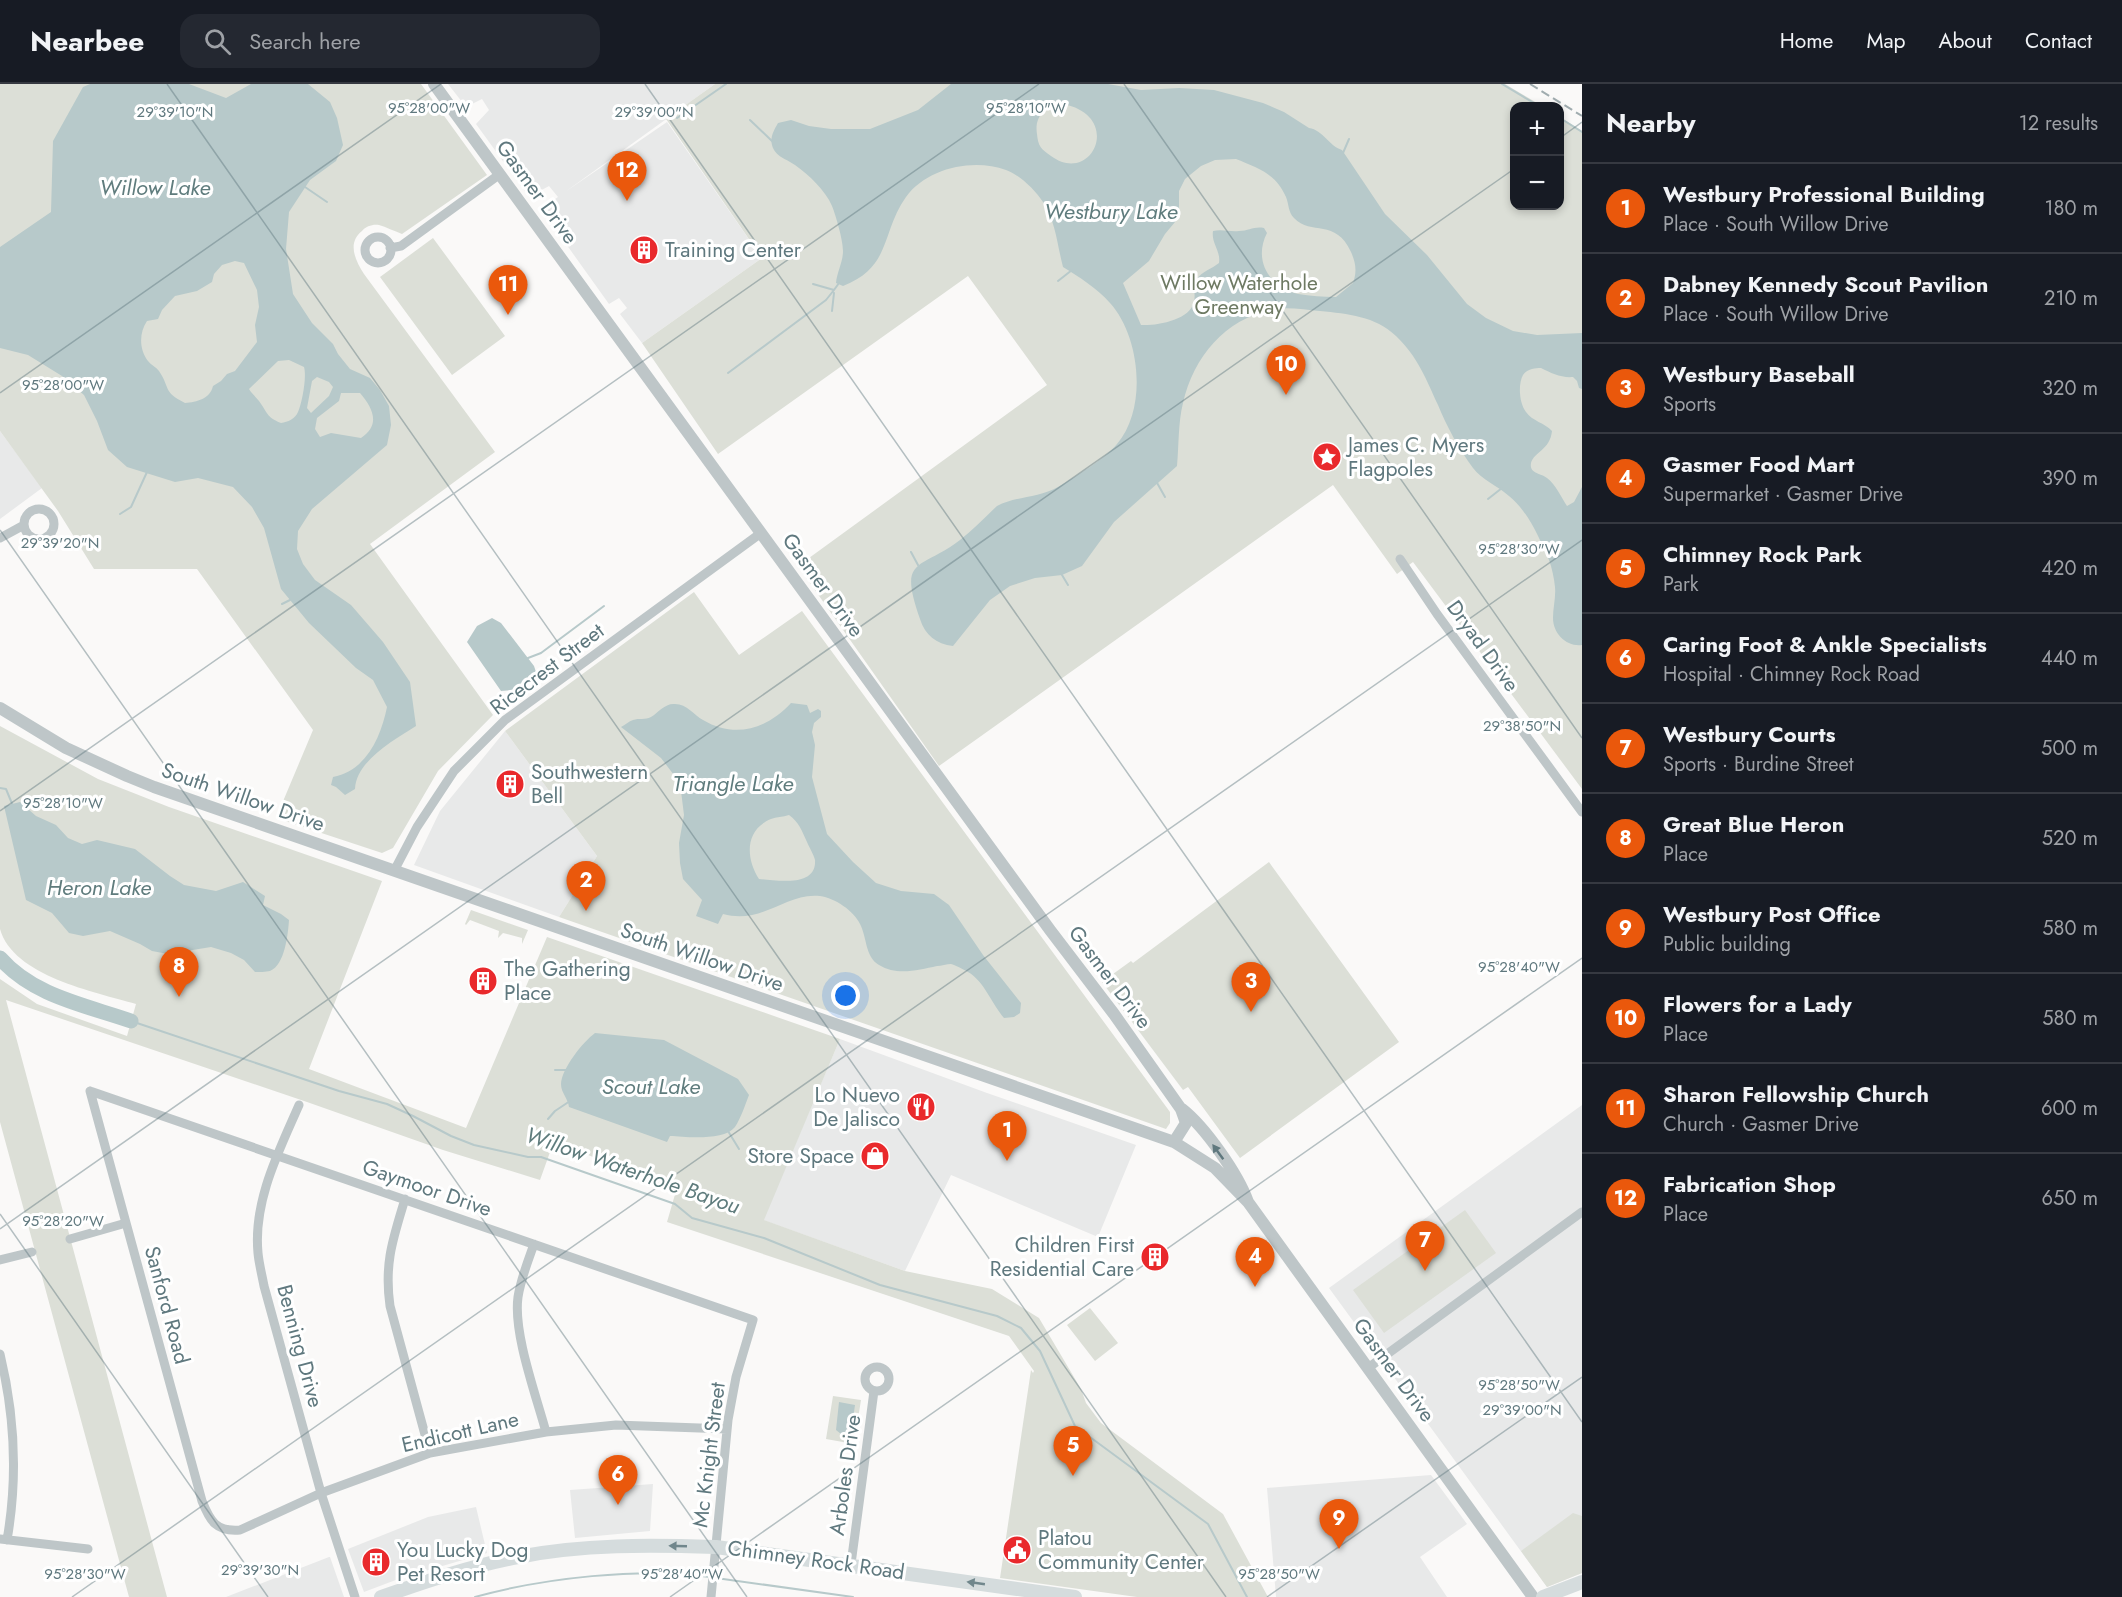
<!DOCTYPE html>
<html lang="en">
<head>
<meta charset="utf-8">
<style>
	body { margin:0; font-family:Jost,sans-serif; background:#242831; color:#f1f3f6 }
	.controls { position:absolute; right:18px; top:18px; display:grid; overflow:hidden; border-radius:12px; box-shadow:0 3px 9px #0003 }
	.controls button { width:54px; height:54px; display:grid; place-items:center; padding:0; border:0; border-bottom:2px solid #363941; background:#171b24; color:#f1f3f6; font:30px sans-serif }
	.you { position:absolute; left:846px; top:912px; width:21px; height:21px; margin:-15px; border:4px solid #fff; border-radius:50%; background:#1a73e8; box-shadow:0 0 0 9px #1a73e833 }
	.badge { display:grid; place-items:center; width:39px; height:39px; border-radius:50%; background:#ea580c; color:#fff; font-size:20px; font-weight:700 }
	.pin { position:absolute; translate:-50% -50px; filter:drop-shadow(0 2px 3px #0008) }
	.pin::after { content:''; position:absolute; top:32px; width:21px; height:18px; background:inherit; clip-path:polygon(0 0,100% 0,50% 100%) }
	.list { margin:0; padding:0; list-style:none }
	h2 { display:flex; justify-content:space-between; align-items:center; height:78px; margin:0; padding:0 24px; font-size:26px }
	h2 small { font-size:20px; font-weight:400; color:#9ea1a6 }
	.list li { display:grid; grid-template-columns:39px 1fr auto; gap:18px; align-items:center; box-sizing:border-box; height:90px; padding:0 24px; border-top:2px solid #363941 }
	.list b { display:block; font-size:22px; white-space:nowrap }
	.list p { margin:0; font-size:20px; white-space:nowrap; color:#9ea1a6 }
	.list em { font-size:20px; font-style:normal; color:#9ea1a6 }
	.icon { flex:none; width:33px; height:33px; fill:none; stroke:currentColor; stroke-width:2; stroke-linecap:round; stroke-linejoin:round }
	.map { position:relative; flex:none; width:1582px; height:1513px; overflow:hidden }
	header { display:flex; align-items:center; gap:36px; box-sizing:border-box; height:84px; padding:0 30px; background:#171b24; border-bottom:2px solid #363941 }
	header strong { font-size:28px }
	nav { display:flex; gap:33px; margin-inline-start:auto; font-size:21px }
	.search { width:420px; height:54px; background:#242831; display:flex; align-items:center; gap:15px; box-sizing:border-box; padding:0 21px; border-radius:18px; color:#9ea1a6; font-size:22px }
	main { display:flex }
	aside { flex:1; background:#171b24 }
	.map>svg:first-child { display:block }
</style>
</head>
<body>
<header>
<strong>Nearbee</strong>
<div class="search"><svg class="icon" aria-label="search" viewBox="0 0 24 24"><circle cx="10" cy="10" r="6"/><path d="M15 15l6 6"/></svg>Search here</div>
<nav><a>Home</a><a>Map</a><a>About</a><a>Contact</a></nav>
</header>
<main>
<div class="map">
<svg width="1582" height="1513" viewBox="0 0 1582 1513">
	<rect width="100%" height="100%" fill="#faf9f8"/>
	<path fill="#e8e9e9" d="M448,0H715L565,108L667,38L762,174L642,259L620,230L627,224L619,214L609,220L541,125L558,113L549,102L529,113L476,40L489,26L482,15L466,23Z
		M0,347L42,404L0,435Z
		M505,647L597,772L559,833L414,781L440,727Z
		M840,955L987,1009L1136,1061L1098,1153L951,1091L905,1187L763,1136Z
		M1582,1021V1489L1547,1503L1329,1204Z
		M1431,1391L1467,1440L1420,1473L1447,1513H1276L1267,1404Z
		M653,1400L650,1447L575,1454L570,1406Z
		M476,1423L487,1469L401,1494L364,1508L348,1465L428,1433Z
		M330,1473L344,1513H226L329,1473Z"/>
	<path fill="#dcdfd7" d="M0,0H421L487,91L402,150C394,147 386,143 379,141C373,140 366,142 362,147C347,159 355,176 364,190L495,368L370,460L493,631L438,687L393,764L382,769L276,734L313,646L197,485H94L58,427L0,347Z
		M715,0H1505L1542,22H1514V122H1560V33L1582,47V705L1413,478L1397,490L1333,401L939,682L798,482L1047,301L968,192L718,370L642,259L762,174L666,35Z
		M433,154L505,252L452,291L380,193Z
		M694,508L739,571L802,527L1170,1028V1039L1166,1045L559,833L597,772L505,647Z
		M0,642L98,695L169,723L382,797L309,985L466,1044L547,853L840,955L764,1136L905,1187L992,1205L1039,1234L1081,1305L1086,1319L1101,1339L1223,1430L1268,1513H1137L1000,1494L1031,1286L1033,1289L1034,1287L1009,1252L667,1138L676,1107L554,1057L540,1096L443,1066L307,1018L6,916L167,1513H129L0,1038V895L37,920L127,952L136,920C95,908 13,892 0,845Z
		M1269,778L1399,958L1240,1074L1188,1003L1183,1006L1102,898L1131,877L1133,879Z
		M471,826L528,846L522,860V854L503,849L498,854L499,847L470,836L466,841L465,840Z
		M1465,1126L1496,1169L1384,1249L1353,1206Z
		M1090,1224L1118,1259L1095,1277L1067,1241Z
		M833,1312L861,1316L854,1360L826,1355Z
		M1573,1429L1582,1432V1489L1547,1503L1521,1467Z"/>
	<path fill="#b7c9ca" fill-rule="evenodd" d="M90,0H189L226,14L251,0H308L330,18L337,34L343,61L336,77L310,96L289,128L286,165L293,210L312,239L333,260L338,270L350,285L370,294L380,306L389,322L391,341L387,361L312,425L298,447L297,465L303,480L315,496L351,521L383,558L410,598L416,642C394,656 356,677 355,705L345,711L336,703L331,701L333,693C366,687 381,653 387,623L373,596L356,584L309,539L281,505L264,444L252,423L233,403L198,394L175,398L127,383L108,366L97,337L84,311L62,292L28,271L0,264V163L51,128L53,57L83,3ZM235,177L244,179L257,206L259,223L255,241L257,258L235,287L227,290L221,297L213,302C210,315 197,318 185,319C162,307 171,305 159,287C156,283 151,281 148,277C139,265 139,249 147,237L158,235L162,226L175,212L197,207L212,198L214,190L222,181ZM289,276L304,283C307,293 302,319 298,328C295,335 288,338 281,339C266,333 268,329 259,317C256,313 252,310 249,305L278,277ZM317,293L329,298L333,303L329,312L311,329L307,324L312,297ZM341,309H360C373,324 381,341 361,354L331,349L320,353L315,345L317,334L339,317Z
		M951,0H1108L1141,6L1179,4L1214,6L1263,19L1284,28L1309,44C1323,46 1329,62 1342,66L1385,130L1427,171L1467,220L1486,234L1513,247L1537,251L1582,249V305L1579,304L1577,297L1573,293C1561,294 1551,289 1541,284C1535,284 1527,285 1523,291C1518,300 1519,319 1526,328C1532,337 1545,339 1552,347C1550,366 1534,368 1531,379C1529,390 1541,389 1547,394C1556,401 1561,413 1567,422L1574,418L1582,403V561C1567,563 1553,550 1553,534C1553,524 1556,513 1555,503C1554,494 1552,484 1549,476C1538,452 1530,430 1509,412C1498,402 1482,396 1473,384C1459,365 1447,343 1438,321C1426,295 1418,273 1396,252C1375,232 1348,230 1320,227C1306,226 1290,223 1275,225C1226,234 1194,272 1183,319C1178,339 1179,361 1177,382L1114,438L1082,482L1062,491L1035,494L1010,502L990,516L953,562C936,560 925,551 920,535C898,472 919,487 960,456C973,446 985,433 997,422C1016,412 1039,414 1058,403C1076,392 1104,376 1117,360C1148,324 1140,252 1110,219C1097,204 1079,193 1063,183C1057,160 1056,138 1043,118C1035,106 1020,91 1006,86C973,74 927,84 906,113C881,148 892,183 843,202L836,199C837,188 843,178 843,167C843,156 836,132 832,122C825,106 810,92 795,81C787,75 775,73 772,61C770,53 774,46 778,39L791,36L809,42L831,45H870L918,26ZM1063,20C1124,32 1092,102 1051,72C1041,65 1038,62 1037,50C1034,32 1046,21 1063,20ZM1236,75C1258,84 1275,89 1286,113C1289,120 1288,128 1294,134C1311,152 1336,134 1351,168C1356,179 1357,188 1353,199L1336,213C1323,213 1310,212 1298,210C1269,203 1253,176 1267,149L1264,144C1254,142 1249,147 1239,147C1230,148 1222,145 1213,147C1211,159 1221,167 1219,179C1213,184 1201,188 1197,195C1192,202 1196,210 1194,218C1190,236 1157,242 1141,241L1123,199L1149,177L1165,150L1175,138L1179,126V107L1185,95L1201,82L1215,76Z
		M492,534L501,539L534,582L536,588L512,606L501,607L467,558L477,542Z
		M791,619L807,621L810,629L818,625L821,627V633L814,639L812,648L815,661L812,693L827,750L853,778L876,799L901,807L934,810L949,821L983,871L1021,919L1020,929L1014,933L1004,934C992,920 984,897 968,888C963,885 955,881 951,880C947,880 941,882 937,882C918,886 897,892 879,881C865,873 867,853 860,840C854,827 835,814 820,812C786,808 763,841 723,830L718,840L696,832L702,816L683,795L680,779L679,759L684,731L680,699L661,674L621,643C625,641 629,637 633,636C639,634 645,636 651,633C659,628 665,619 675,620C687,620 694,631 703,636C735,655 767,645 791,619ZM789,731C799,738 802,747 807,758C809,763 814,771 815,776C817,804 775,796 759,795C746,775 744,746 771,735C776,733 783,733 789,731Z
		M20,718L36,732L56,741L68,754L82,760L97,756L135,765L170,792L184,801L216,807L243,798L265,812L263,821L281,830L289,836C288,850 285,881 270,887C266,888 259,888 255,888L244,876L231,869L211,863L168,870L152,867L140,860L110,847L83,852L69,849L52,829L26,816L4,722Z
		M595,949L664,956L738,995L749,1011C745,1021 741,1034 735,1043C724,1057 687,1053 670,1052L667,1058L569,1023C568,1014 561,1009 561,1000C562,984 583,958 595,949Z
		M839,1318L855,1321L851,1348L841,1350L836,1346Z"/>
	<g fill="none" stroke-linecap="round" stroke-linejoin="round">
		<path stroke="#b7c9ca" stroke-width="2" d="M1502,0L1539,22
			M677,34L726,0
			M1560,34L1582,48
			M750,36L773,58
			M1343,69L1349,55
			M305,103L327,118
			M1058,197L1072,186
			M813,200L834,206L839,199
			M832,227L834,209
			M728,289L826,216L834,206
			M1156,397L1165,413
			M1488,415L1502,404
			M120,430L131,423L147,388
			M911,468L918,481
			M1062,491L1068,501
			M282,520L290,516
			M528,574L541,569L604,522
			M0,704L6,705L13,722
			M131,937L339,1007L387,1020L413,1032L451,1052L474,1061L528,1073H541L675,1120L692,1134L764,1154L880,1201L997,1232L1021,1244L1040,1267L1075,1342L1208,1440L1247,1513
			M555,986H568
			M548,1035L555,1027L570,1017
			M728,1047L739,1065
			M716,1494L853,1513
			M475,1513C543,1494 641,1483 710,1493"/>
		<path stroke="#b7c9ca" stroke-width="15" d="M0,874C33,912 85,921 131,937"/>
		<path stroke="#bec6c8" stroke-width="9" d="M365 166a13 13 0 1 1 26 0a13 13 0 1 1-26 0Z
			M390,164L401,162L500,90
			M24 440a15 15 0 1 1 30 0a15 15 0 1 1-30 0Z
			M0,454L24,441
			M1400,475L1437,530L1582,728
			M394,787L417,743L454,687L505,636L761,449
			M90,1007L202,1417C210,1437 216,1448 240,1446L321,1409L430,1369L546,1348L616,1341L727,1345
			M90,1007L753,1236L736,1293L728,1336L711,1513
			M299,1021C279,1067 253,1117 258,1169C259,1180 262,1191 264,1202L321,1409L355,1513
			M405,1115C393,1155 384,1179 390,1222L430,1369
			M70,1155L126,1139
			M534,1160C528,1177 521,1194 518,1213C513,1249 536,1311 546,1348
			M0,1176L32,1168
			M0,1270C15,1332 18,1393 7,1456
			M865 1295a12 12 0 1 1 24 0a12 12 0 1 1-24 0Z
			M1368,1284L1582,1128
			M0,1455L88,1465
			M851,1480L874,1307"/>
		<path stroke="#bec6c8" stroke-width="12" d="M434,0L1050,846L1114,930L1181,1025L1186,1039L1174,1058
			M0,624L66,664L127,692L154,703L1174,1058L1215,1084L1248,1118
			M1182,1025C1205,1043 1238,1090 1248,1118L1533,1513"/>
		<path stroke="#d5dcdd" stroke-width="14" d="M381,1513C427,1497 471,1482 518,1473C583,1460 650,1461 716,1463L1075,1513
			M1543,1513L1582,1498"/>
		<path stroke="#a0acaf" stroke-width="2" stroke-dasharray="9 4.5" stroke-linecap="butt" d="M1530,0L1582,32"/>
	</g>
	<defs><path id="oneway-solid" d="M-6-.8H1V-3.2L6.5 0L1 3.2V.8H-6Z" transform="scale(1.5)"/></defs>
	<use fill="#5f787e" href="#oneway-solid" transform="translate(1218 1068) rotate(-126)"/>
	<g fill="#71878c">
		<use href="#oneway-solid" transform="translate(678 1462) rotate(-178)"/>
		<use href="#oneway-solid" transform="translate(976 1499) rotate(-172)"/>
	</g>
	<path fill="none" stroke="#5f787e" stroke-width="1.5" stroke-opacity="0.45" d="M167,0L1226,1513M645,0L1582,1338M1124,0L1582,654M1560,54L1582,38M0,309L441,0M0,446L747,1513M0,727L1039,0M0,1130L268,1513M0,1145L1514,85M72,1513L1582,456M670,1513L1582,874M1267,1513L1582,1293"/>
	<defs>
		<g id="building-disc" transform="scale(1.5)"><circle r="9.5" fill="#e9292c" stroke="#fff"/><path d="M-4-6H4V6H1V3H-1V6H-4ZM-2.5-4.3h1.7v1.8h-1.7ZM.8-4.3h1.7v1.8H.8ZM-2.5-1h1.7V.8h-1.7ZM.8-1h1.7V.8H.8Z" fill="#fff"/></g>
		<g id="sight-disc" transform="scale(1.5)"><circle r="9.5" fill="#e9292c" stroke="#fff"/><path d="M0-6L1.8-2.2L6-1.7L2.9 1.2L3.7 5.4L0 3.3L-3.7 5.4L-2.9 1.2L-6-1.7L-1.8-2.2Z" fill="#fff"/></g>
		<g id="restaurant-disc" transform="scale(1.5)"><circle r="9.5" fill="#e9292c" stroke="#fff"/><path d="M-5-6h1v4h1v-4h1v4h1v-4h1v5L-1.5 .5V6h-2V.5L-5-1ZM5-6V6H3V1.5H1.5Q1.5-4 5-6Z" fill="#fff"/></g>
		<g id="shop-disc" transform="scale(1.5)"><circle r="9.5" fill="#e9292c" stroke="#fff"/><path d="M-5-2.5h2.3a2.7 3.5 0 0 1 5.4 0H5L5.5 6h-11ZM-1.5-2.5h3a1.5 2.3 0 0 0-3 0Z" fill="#fff"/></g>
		<g id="civic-disc" transform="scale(1.5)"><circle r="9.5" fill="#e9292c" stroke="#fff"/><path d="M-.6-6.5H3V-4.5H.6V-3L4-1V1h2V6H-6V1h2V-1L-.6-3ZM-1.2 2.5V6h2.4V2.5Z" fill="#fff"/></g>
	</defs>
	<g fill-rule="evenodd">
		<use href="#building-disc" x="644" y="166"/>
		<use href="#sight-disc" x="1327" y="373"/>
		<use href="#building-disc" x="510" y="700"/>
		<use href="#building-disc" x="483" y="897"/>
		<use href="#restaurant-disc" x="921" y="1023"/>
		<use href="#shop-disc" x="875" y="1072"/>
		<use href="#building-disc" x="1155" y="1173"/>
		<use href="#civic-disc" x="1017" y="1466"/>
		<use href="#building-disc" x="376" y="1478"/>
	</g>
	<g text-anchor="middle" stroke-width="6" stroke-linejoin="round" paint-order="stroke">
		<g font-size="21" fill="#5f787e" stroke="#fff">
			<text transform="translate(537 108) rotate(54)" y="7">Gasmer Drive</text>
			<text transform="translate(823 501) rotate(54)" y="7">Gasmer Drive</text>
			<text transform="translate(1483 562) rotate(54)" y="7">Dryad Drive</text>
			<text transform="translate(547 585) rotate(-37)" y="7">Ricecrest Street</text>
			<text transform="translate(243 713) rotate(19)" y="7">South Willow Drive</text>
			<text transform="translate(702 873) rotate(19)" y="7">South Willow Drive</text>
			<text transform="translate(1110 893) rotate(53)" y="7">Gasmer Drive</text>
			<text transform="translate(427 1104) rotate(19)" y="7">Gaymoor Drive</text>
			<text transform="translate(167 1221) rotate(75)" y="7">Sanford Road</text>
			<text transform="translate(300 1262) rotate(75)" y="7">Benning Drive</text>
			<text transform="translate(1394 1286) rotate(54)" y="7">Gasmer Drive</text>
			<text transform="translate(460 1348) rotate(-13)" y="7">Endicott Lane</text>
			<text transform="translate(709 1371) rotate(-83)" y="7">Mc Knight Street</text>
			<text transform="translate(845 1391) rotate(-82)" y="7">Arboles Drive</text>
			<text transform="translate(816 1476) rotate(8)" y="7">Chimney Rock Road</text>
		</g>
		<g font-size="21" fill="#5f787e" stroke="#fff" text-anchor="start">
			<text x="665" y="173">Training Center</text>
			<text x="1348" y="368">James C. Myers<tspan x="1348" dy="24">Flagpoles</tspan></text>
			<text x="531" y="695">Southwestern<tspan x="531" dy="24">Bell</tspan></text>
			<text x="504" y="892">The Gathering<tspan x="504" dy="24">Place</tspan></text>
			<text x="900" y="1018" text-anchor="end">Lo Nuevo<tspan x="900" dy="24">De Jalisco</tspan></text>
			<text x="854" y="1079" text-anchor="end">Store Space</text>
			<text x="1134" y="1168" text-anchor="end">Children First<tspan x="1134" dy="24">Residential Care</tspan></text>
			<text x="1038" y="1461">Platou<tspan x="1038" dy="24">Community Center</tspan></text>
			<text x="397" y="1473">You Lucky Dog<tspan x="397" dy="24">Pet Resort</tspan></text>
		</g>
		<g font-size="21" fill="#6e7a63" stroke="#fff">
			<text x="1239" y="206">Willow Waterhole<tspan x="1239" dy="24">Greenway</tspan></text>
		</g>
		<g font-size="22" font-style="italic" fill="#5f7c7d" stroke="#fff">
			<text x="155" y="111">Willow Lake</text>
			<text x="1111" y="135">Westbury Lake</text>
			<text x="733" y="707">Triangle Lake</text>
			<text x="99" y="811">Heron Lake</text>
			<text x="651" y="1010">Scout Lake</text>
			<text transform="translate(633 1086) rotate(19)" y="8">Willow Waterhole Bayou</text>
		</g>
	</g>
	<g font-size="15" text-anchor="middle" fill="#5f787e" stroke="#fff" stroke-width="6" stroke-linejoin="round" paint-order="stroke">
		<text x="429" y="29">95°28'00"W</text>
		<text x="1026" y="29">95°28'10"W</text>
		<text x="175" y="33">29°39'10"N</text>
		<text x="654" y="33">29°39'00"N</text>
		<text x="63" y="306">95°28'00"W</text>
		<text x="60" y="464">29°39'20"N</text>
		<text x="1519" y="470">95°28'30"W</text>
		<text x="1522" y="647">29°38'50"N</text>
		<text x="63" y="724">95°28'10"W</text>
		<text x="1519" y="888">95°28'40"W</text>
		<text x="63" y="1142">95°28'20"W</text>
		<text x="1519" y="1306">95°28'50"W</text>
		<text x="1522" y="1331">29°39'00"N</text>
		<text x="260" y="1491">29°39'30"N</text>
		<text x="85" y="1495">95°28'30"W</text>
		<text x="682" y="1495">95°28'40"W</text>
		<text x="1279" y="1495">95°28'50"W</text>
	</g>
</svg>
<div class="controls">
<button>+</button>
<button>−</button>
</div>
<div class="you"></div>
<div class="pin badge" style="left:1007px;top:1077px">1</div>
<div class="pin badge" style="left:586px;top:827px">2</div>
<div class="pin badge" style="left:1251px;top:928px">3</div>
<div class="pin badge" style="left:1255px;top:1203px">4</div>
<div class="pin badge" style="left:1073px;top:1392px">5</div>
<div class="pin badge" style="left:618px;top:1421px">6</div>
<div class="pin badge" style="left:1425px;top:1187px">7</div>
<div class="pin badge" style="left:179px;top:913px">8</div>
<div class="pin badge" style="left:1339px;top:1465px">9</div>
<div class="pin badge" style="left:1286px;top:311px">10</div>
<div class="pin badge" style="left:508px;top:231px">11</div>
<div class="pin badge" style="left:627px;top:117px">12</div>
</div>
<aside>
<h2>Nearby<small>12 results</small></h2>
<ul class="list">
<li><span class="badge">1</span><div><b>Westbury Professional Building</b><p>Place · South Willow Drive</p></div><em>180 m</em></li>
<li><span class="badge">2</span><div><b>Dabney Kennedy Scout Pavilion</b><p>Place · South Willow Drive</p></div><em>210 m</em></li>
<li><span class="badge">3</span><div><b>Westbury Baseball</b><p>Sports</p></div><em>320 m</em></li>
<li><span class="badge">4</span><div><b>Gasmer Food Mart</b><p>Supermarket · Gasmer Drive</p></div><em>390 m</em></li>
<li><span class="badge">5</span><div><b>Chimney Rock Park</b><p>Park</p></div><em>420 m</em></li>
<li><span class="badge">6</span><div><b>Caring Foot &amp; Ankle Specialists</b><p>Hospital · Chimney Rock Road</p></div><em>440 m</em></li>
<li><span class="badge">7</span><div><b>Westbury Courts</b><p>Sports · Burdine Street</p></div><em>500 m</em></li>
<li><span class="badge">8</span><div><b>Great Blue Heron</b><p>Place</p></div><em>520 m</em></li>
<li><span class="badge">9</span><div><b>Westbury Post Office</b><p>Public building</p></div><em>580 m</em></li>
<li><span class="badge">10</span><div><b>Flowers for a Lady</b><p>Place</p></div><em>580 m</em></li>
<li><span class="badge">11</span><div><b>Sharon Fellowship Church</b><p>Church · Gasmer Drive</p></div><em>600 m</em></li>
<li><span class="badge">12</span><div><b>Fabrication Shop</b><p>Place</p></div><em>650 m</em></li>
</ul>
</aside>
</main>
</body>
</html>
